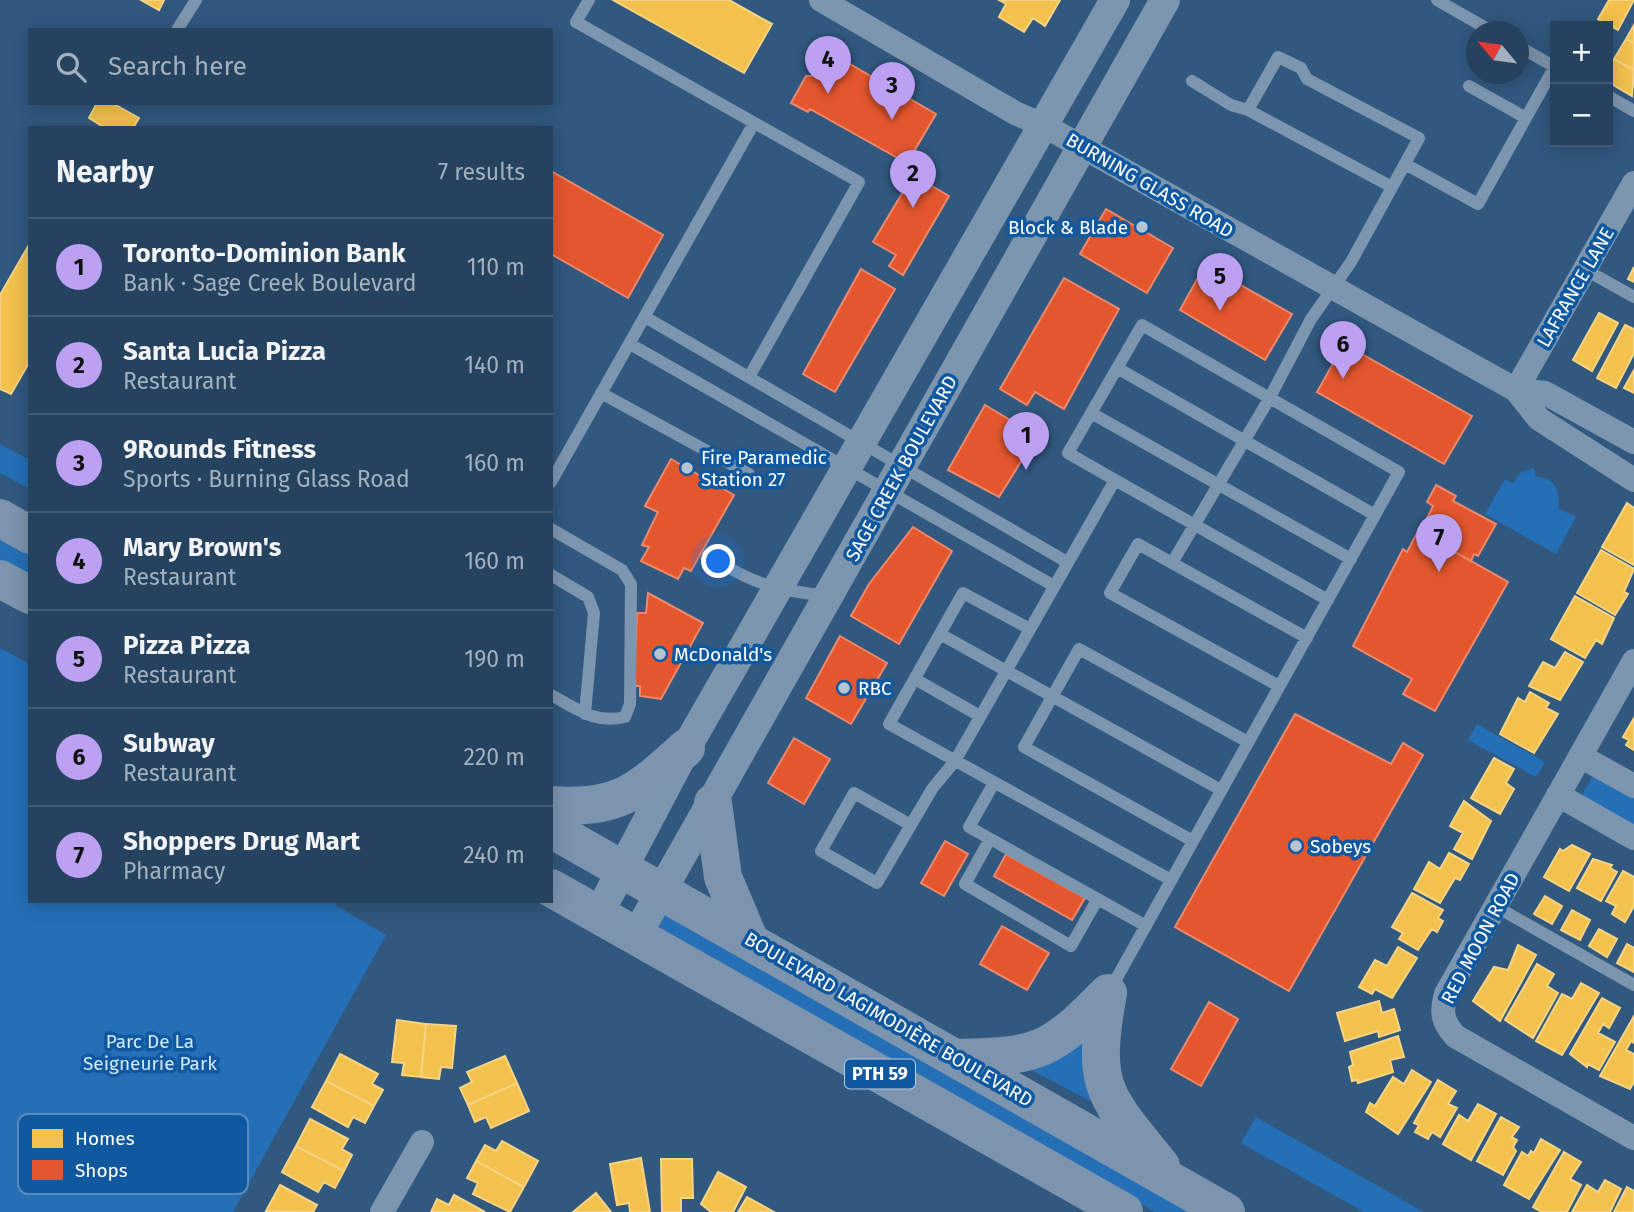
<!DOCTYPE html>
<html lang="en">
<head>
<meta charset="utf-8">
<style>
	body { margin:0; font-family:"Fira Sans",sans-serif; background:#314d68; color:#f1f3f6 }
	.controls { position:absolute; right:21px; top:21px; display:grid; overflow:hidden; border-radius:0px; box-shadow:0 4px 18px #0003 }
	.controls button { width:63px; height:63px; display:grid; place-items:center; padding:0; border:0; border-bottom:2px solid #425b74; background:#25425f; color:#f1f3f6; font:35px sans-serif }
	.compass { position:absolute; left:1466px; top:21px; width:63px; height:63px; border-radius:50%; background:#25425f; box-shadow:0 4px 18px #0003; rotate:299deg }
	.you { position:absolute; left:719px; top:562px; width:24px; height:24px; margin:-18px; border:5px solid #fff; border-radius:50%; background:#1a73e8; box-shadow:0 0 0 10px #1a73e833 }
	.badge { display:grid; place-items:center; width:46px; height:46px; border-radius:50%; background:#bca0f2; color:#111; font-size:23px; font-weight:700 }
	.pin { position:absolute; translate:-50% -58px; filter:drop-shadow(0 2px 4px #0008) }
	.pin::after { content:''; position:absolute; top:37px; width:24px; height:21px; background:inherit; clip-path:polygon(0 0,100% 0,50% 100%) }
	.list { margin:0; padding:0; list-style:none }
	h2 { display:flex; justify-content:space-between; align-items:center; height:91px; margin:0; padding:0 28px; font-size:30px }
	h2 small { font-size:23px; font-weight:400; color:#a3b0bd }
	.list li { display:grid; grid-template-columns:46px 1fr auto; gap:21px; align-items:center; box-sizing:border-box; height:98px; padding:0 28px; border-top:2px solid #425b74 }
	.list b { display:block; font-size:26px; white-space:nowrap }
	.list p { margin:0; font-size:23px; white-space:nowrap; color:#a3b0bd }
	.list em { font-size:23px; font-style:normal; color:#a3b0bd }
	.icon { flex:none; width:38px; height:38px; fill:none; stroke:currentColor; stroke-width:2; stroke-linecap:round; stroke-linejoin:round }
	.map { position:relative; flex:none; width:1634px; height:1212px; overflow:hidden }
	.search { position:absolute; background:#25425f; box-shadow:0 4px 18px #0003; left:28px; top:28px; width:525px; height:77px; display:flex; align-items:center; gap:18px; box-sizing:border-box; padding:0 24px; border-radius:0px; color:#a3b0bd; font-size:26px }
	.panel { position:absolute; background:#25425f; box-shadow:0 4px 18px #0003; left:28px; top:126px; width:525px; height:777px; border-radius:0px }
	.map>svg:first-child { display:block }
</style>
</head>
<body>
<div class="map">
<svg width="1634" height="1212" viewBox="0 0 1634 1212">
	<rect width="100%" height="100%" fill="#31587f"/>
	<path fill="#256fb6" d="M0,444L30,460V489L0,473Z
		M1534,468L1536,477C1555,477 1561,492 1558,508L1576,517L1556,554L1485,514L1505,479L1513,483L1520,473Z
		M0,534L30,551V576L0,560Z
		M0,648L30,664V901H337L335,905L386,935L233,1212H0Z
		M1477,724L1545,762L1536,777L1468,740Z
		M1593,775L1634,798V829L1580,799Z
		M664,915L1193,1212H1155L663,935L659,925Z
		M1091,1025L1090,1101L1026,1067Z
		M1256,1117L1424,1212H1364L1241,1143Z"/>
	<path fill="#f2c14e" stroke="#f6d483" stroke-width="2" d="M141,0H164L159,10Z
		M613,0H729L772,24L744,73Z
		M999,0H1060L1045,26L1033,18L1024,32L999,17L1006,4Z
		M1609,0H1634L1618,30L1598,19Z
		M1634,25V43L1626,39Z
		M1626,39L1634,43V70L1614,59Z
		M1614,59L1634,70L1632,96L1608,82V71Z
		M97,103H112L139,118L133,128H105L89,118Z
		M30,243V361L11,394L0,389V295Z
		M1634,267V282L1628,279Z
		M1599,313L1618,323L1592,371L1573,360Z
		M1625,325L1634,329V353L1616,388L1597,378Z
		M1634,370V393L1624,388Z
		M1627,503L1634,508V565L1602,547Z
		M1601,550L1634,569L1624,592L1628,594L1615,615L1577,593Z
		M1575,596L1614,618L1602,644L1596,640L1585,658L1551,639Z
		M1565,652L1583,662L1560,700L1529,686L1543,662L1555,668Z
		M1530,692L1549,703L1546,708L1558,714L1534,753L1500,734L1518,698L1525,702Z
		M1634,718V750L1626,745L1629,740L1623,737Z
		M1494,758L1514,769L1506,783L1514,789L1500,814L1471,798Z
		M1464,801L1491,821L1472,859L1454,849L1463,833L1450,826Z
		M1572,845L1590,854L1569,891L1544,877L1560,849L1563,851Z
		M1449,853L1469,864L1460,880L1455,878L1440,903L1414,889L1429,862L1440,869Z
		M1593,859L1612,865L1610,868L1617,872L1601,901L1577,888Z
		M1623,871L1634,877V906L1625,922L1612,914L1616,906L1606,901Z
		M1412,893L1443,910L1438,918L1443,921L1437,932L1432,929L1418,950L1399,939L1403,933L1392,927Z
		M1545,896L1562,906L1552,924L1534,914Z
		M1572,910L1590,920L1580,940L1561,930Z
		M1599,929L1617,939L1607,957L1589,946Z
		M1627,944L1634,948V972L1617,963Z
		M1518,945L1536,955L1500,1021L1473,1001L1494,967L1508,970Z
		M1398,947L1417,958L1392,998L1375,989L1372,994L1359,987L1375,960L1387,966Z
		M1537,964L1554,974L1547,986L1558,993L1533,1038L1505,1020Z
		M1581,983L1599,993L1562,1055L1536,1041L1562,994L1572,999Z
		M1602,998L1620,1008L1609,1028L1603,1024L1598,1033L1615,1042L1599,1070L1588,1064L1587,1067L1570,1054Z
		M1379,1001L1382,1013L1394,1009L1400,1030L1379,1037L1378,1031L1345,1041L1337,1013Z
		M1634,1016V1043L1631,1041L1626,1050L1634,1054V1082L1630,1089L1600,1076Z
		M397,1020L426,1024L421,1077L402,1075L404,1063L392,1062Z
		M426,1024L456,1026L452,1068L441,1067L439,1079L421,1077Z
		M1398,1036L1404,1057L1390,1060L1393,1072L1358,1083L1357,1080L1352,1081L1349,1067L1353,1065L1350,1052Z
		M340,1054L378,1074L372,1084L383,1090L374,1106L326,1081Z
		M505,1056L517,1083L468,1105L460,1088L472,1082L467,1072Z
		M1412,1070L1431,1082L1398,1134L1366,1112L1370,1103L1375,1106L1393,1077L1404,1084Z
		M1438,1080L1456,1091L1448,1104L1457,1108L1440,1137L1432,1132L1428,1139L1415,1132L1419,1125L1414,1123Z
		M326,1081L374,1106L365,1123L353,1117L348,1127L312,1107Z
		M517,1083L529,1111L491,1128L486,1117L475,1122L468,1105Z
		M1478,1104L1496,1114L1471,1160L1443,1144L1459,1115L1468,1121Z
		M1501,1117L1519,1127L1512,1137L1517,1140L1513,1147L1516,1151L1503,1175L1477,1161Z
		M310,1119L348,1139L342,1149L352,1155L344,1171L296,1146Z
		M1541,1139L1560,1150L1529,1199L1504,1185L1522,1152L1528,1156L1531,1151L1534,1153Z
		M502,1141L538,1161L524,1187L476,1161L485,1145L496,1151Z
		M296,1146L344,1171L335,1188L324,1182L318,1192L282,1172Z
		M1564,1152L1581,1162L1570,1179L1581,1185L1567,1212H1542L1533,1207Z
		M641,1158L650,1212H630L629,1203L617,1205L610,1164Z
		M661,1159H692L693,1198H681V1212H662Z
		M476,1161L524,1187L510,1212L473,1194L478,1183L467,1178Z
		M718,1172L746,1187L733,1212H711L701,1204Z
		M1605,1180L1621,1189L1610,1212H1572L1587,1185L1598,1192Z
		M280,1185L317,1205L313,1212L266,1211Z
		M1627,1187L1634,1191V1212H1614Z
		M596,1193L611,1212H573Z
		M454,1195L485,1212H431L437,1199L449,1205Z
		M747,1197L774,1212H738Z"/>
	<path fill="#e4572e" stroke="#ec896d" stroke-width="2" d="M826,50L936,114L913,153L918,156L912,166L810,109L808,112L791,103L806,76H813Z
		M551,171L663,235L628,298L551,254Z
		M913,175L949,196L903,275L889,266L896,255L873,242Z
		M1106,209L1173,248L1147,293L1080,254Z
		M1205,265L1292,314L1265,360L1180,310Z
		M861,269L895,289L835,392L803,374Z
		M1064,278L1119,309L1064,409L1035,392L1027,405L1000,389Z
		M1344,344L1472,416L1444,464L1317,392Z
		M985,405L1037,436L999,497L948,470Z
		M671,459L734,495L691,571L684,568L678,579L641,561L649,547L642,545L658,512L645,506Z
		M1436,485L1456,496L1453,501L1496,524L1478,556L1474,554L1471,561L1420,533L1433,506L1427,502Z
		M913,527L952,551L899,644L851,616L869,584Z
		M1418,531L1508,582L1435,711L1403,694L1412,679L1353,646L1403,549L1407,552Z
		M648,593L703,623L661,699L640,696V686H634L637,613H646Z
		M840,636L887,663L851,724L806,698Z
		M1295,714L1391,764L1403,743L1423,755L1289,991L1175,927Z
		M794,738L830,759L804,804L768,783Z
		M945,841L968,854L944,896L921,883Z
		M1006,854L1085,898L1072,920L994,876Z
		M1002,926L1049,953L1027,990L980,964Z
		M1209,1002L1238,1019L1201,1086L1171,1069Z"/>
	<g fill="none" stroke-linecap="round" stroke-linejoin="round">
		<path stroke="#7d96af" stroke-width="12" d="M589,0L576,22L859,182L749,377
			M1437,0L1493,32
			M177,30L196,0
			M1518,46L1555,67
			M1192,81L1231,105L1248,110
			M1469,86L1526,118
			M1608,96L1634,111
			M1405,164L1478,204L1555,66
			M1584,269L1634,297
			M645,317L1067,562
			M630,344L1054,586
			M1117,368L1375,515
			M601,393L749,474
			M1091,413L1351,559
			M1115,480L1328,600
			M551,482L754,123
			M551,529L622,570L631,584L630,704L625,717C595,724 577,709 551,695
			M719,562C760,587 780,590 827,596
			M1172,563L1269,399L1311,319L1351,262L1419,138L1307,79L1301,68L1278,57L1248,110L1392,187
			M551,575L588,597L594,613L585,714
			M1030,629L963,593L889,724L1171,880
			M940,634L1221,790
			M915,679L980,716
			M1279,686L1110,593L1138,544L1307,638
			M994,783L969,827L1146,926
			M911,825L854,793L821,851L877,883L932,789L955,761L1115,480L1068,453L1142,325L1399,472L1110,990
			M990,839L965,884L1071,946L1097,900
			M1193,841L1024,747L1079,649L1248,742
			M1495,906L1634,985"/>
		<path stroke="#7d96af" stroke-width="24" d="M821,0L1015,113L1043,125L1516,390L1634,183
			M1634,442L1545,393L1516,390L1539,419L1634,480
			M1634,661L1446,994C1441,1012 1442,1021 1455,1036L1634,1138
			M1580,756L1634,786
			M1558,795L1634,838
			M382,1212L422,1142"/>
		<path stroke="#7d96af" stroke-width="30" d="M598,915L686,748L1115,0
			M636,936L1165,0"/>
		<path stroke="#7c94ae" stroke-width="38" d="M0,518L30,535
			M0,579L30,595
			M713,803L723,877L749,939
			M551,805C620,810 638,791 686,748
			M551,829L1226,1212
			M551,888L1124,1212
			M1108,993C1091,1088 1103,1094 1161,1166
			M957,1058C1040,1056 1050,1052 1108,993"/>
	</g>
	<g fill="#b7c5d2" stroke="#1058a0" stroke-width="2.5">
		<circle cx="1142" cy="227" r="7"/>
		<circle cx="687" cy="468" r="7"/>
		<circle cx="660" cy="654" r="7"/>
		<circle cx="844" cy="688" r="7"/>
		<circle cx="1296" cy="846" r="7"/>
	</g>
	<g text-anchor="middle" stroke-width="7" stroke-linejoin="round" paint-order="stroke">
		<rect fill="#1058a0" stroke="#b7cde2" stroke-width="2" x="845" y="1059.5" width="70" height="29" rx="5"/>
		<g font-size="18" font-weight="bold" fill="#fff">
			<text x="880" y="1080">PTH 59</text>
		</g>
		<g font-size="19" fill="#fff" stroke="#1058a0">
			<text transform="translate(1150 185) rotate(30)" y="7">BURNING GLASS ROAD</text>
			<text transform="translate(1575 287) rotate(-60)" y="7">LAFRANCE LANE</text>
			<text transform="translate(901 468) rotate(-61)" y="7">SAGE CREEK BOULEVARD</text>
			<text transform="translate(1480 938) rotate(-62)" y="7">RED MOON ROAD</text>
			<text transform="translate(889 1019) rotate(30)" y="7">BOULEVARD LAGIMODIÈRE BOULEVARD</text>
		</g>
		<g font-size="19" fill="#fff" stroke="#1058a0" text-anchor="start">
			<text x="1128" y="234" text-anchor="end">Block &amp; Blade</text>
			<text x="701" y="464">Fire Paramedic<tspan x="701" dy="22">Station 27</tspan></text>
			<text x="674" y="661">McDonald's</text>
			<text x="858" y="695">RBC</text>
			<text x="1310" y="853">Sobeys</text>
		</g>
		<g font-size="19" fill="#d2e9fe" stroke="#1058a0">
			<text x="150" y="1048">Parc De La<tspan x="150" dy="22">Seigneurie Park</tspan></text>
		</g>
	</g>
	<rect x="18" y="1114" width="230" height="80" rx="10" fill="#1058a0" stroke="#588abc" stroke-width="2"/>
	<rect x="32" y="1129" width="31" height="19" fill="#f2c14e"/>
	<rect x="32" y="1160" width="31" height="20" fill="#e4572e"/>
	<g font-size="19" fill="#fff">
		<text x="75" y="1145">Homes</text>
		<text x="75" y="1177">Shops</text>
	</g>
</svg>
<div class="controls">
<button>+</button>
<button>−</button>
</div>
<svg class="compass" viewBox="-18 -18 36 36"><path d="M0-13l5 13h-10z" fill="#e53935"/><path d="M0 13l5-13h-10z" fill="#a3b0bd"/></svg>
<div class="you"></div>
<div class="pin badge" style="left:1026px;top:470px">1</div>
<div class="pin badge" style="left:913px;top:208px">2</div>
<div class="pin badge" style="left:892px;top:120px">3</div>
<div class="pin badge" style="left:828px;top:94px">4</div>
<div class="pin badge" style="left:1220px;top:311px">5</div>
<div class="pin badge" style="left:1343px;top:379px">6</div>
<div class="pin badge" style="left:1439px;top:572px">7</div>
<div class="search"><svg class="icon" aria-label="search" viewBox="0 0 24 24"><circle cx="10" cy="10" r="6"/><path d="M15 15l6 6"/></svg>Search here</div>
<section class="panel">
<h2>Nearby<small>7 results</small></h2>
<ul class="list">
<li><span class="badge">1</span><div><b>Toronto-Dominion Bank</b><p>Bank · Sage Creek Boulevard</p></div><em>110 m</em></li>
<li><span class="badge">2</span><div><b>Santa Lucia Pizza</b><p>Restaurant</p></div><em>140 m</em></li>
<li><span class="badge">3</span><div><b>9Rounds Fitness</b><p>Sports · Burning Glass Road</p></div><em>160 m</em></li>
<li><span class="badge">4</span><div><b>Mary Brown's</b><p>Restaurant</p></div><em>160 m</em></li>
<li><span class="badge">5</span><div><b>Pizza Pizza</b><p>Restaurant</p></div><em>190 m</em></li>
<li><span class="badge">6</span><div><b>Subway</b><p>Restaurant</p></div><em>220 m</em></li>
<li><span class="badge">7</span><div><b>Shoppers Drug Mart</b><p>Pharmacy</p></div><em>240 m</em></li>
</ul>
</section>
</div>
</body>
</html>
